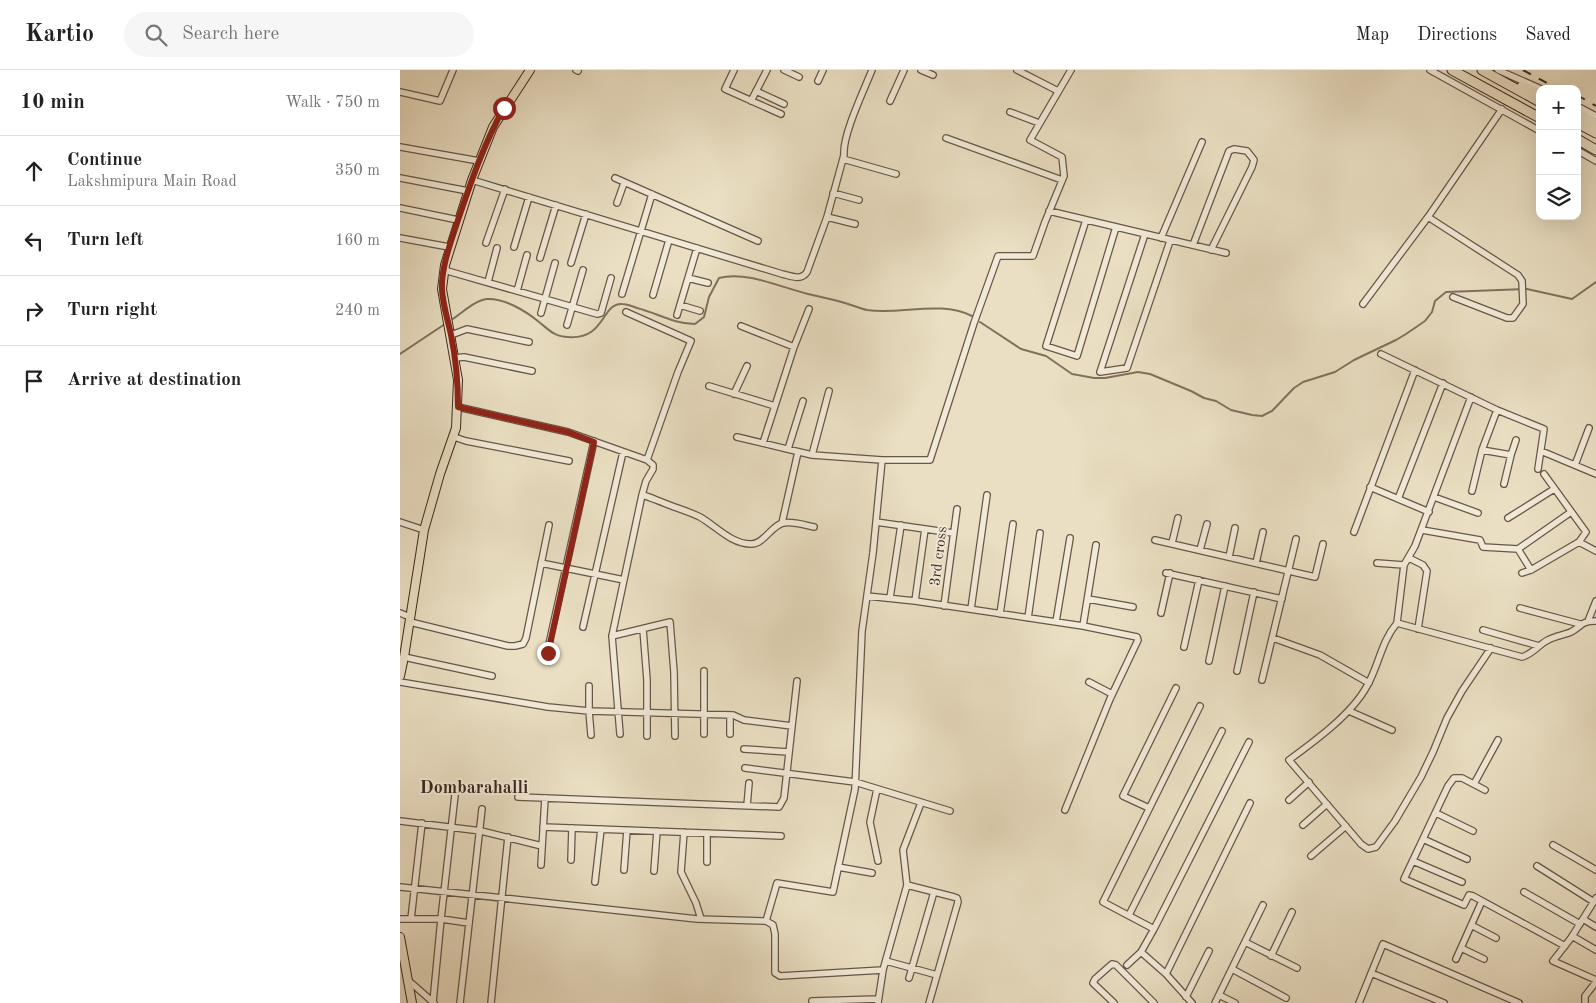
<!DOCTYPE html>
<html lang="en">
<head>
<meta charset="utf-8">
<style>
	body { margin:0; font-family:"Old Standard TT",serif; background:#f6f6f6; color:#222 }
	.controls { position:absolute; right:15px; top:15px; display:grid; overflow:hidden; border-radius:10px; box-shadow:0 5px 20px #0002 }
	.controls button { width:45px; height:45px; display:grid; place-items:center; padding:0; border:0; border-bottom:1px solid #e0e0e0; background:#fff; color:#222; font:25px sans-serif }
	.stop { position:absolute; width:15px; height:15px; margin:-11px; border:4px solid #8f2418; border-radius:50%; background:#fff }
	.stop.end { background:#8f2418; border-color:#fff; box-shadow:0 1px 5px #0008 }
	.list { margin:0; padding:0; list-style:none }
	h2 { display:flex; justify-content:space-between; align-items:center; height:65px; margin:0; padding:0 20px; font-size:21px }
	h2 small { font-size:16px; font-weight:400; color:#767676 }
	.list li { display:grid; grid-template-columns:32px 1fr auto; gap:15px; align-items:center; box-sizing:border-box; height:70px; padding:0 20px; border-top:1px solid #e0e0e0 }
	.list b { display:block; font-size:19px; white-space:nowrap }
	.list p { margin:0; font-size:16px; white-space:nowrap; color:#767676 }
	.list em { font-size:16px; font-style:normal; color:#767676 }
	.icon { flex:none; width:28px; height:28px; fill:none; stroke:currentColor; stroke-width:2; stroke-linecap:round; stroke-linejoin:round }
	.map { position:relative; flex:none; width:1196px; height:933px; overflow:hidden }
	header { display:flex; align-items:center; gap:30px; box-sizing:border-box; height:70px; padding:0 25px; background:#fff; border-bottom:1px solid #e0e0e0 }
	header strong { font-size:24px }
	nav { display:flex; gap:28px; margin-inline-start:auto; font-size:18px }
	.search { width:350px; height:45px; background:#f6f6f6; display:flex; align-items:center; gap:12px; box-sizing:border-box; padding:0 18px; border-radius:28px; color:#767676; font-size:19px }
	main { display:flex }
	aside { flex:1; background:#fff }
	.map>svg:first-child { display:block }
</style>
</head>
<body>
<header>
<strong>Kartio</strong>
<div class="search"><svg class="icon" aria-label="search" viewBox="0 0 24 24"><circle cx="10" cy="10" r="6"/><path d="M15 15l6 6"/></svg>Search here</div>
<nav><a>Map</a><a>Directions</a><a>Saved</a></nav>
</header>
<main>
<aside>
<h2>10 min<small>Walk · 750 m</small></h2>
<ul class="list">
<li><svg class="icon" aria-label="ahead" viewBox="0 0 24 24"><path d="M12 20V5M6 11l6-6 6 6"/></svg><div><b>Continue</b><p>Lakshmipura Main Road</p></div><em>350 m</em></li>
<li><svg class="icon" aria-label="left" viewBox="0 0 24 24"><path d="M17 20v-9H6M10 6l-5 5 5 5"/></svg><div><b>Turn left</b></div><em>160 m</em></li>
<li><svg class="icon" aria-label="right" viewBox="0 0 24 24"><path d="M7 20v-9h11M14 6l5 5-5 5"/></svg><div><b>Turn right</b></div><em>240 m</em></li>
<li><svg class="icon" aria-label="arrive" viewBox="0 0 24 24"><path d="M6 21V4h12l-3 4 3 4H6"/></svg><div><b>Arrive at destination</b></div></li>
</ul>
</aside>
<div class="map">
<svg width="1196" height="933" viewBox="0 0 1196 933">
	<rect width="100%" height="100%" fill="#eadfc3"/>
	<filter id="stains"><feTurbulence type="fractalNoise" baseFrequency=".004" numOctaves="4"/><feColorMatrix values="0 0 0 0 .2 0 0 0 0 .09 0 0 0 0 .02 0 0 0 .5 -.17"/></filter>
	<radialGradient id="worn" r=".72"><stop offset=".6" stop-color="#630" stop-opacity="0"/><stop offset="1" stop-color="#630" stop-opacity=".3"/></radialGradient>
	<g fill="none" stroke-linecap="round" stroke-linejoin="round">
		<path stroke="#81715f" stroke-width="2" d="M51,250C61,244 75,230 87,229C104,228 126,241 139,252C149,260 155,267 168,267C206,270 201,233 222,234C226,234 232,236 237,238C257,243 274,254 295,254L304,247L309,227L319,208C347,201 380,217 408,224C420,227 433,229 445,233C452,235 459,238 467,240C501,245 540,230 572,246
			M580,252L621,279L646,286L672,304L694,308H705L738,302L750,304L791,321L804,328L816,331L831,340L852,345L862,346L872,341L894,318L903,312L935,302L954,290L996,270L1006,264L1025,251L1032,242L1035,231L1046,222L1127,219L1172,229L1196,212
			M0,284L45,254"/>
		<g stroke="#685646" stroke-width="8">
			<path id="minor" d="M176,0L178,1
				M334,0L325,19L381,44
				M384,0L399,7
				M521,0L533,5
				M617,0L658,21
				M1030,0L1140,61
				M1098,0L1141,19
				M418,11L423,0
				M356,21L384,34
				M0,22L40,31L53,0
				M351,31L367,0
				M490,31L504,0
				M1177,36L1196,46
				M610,42L639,53
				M546,68L662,110
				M0,77L79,91
				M1177,80L1196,91
				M443,89L496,104
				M0,108L68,121
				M215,108L358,171
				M72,110L382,204C391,206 401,211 407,202L427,147L444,85C442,66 464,20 472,0
				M433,123L459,130
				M217,133L224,113
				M0,138L58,150
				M649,141L826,183
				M427,147L455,154
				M1028,147L1118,205L1122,211L1123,234L1113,248H1107L1053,227
				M686,150L646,276L677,286L716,157
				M745,164L700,302L727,298L770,171
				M0,168L49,177
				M761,168L802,72
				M86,173L105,119
				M793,175L829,81L834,79L847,81L854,90L852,97L811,180
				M114,177L129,127
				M140,188L156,135
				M171,193L186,144
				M44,200L197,244L201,243L211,208
				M288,208L308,213
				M88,212L97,178
				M117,221L127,185
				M222,224L252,124
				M253,225L269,170
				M963,234L1028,147L1102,39
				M280,235L300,241
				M226,242L291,271L278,302L247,390
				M141,243L155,193
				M277,245L297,178
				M167,255L183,200
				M341,256L394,277
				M51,265L67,259L129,272
				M981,284L1097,340L1144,359L1138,399
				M55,288L64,287L132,301
				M309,316L375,336
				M334,324L347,296
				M1071,327L1015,476L1004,495L997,553L1122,587C1133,584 1138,575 1148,570C1155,566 1164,565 1171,562C1182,556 1181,551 1196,551
				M58,337L168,362L247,390L253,395V399L246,411L242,425C250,427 256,430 264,433C276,438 288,441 300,447C316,456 331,474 351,474C364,474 371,456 383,453C393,451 404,455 414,457
				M54,367L66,371L169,391
				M337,367L412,385L482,390
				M363,373L394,277L409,239
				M388,379L403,331
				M1082,380L1111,385L1116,370
				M1141,381L1196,404
				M412,385L429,321
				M1175,395L1189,358
				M1104,414L1111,385
				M970,417L1029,442
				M1072,421L1082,380L1097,340
				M1034,427L1078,443
				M998,429L1043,313
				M1108,448L1154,419
				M0,452L24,460
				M476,452L553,463
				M382,453L398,382
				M1022,460L1080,470L1083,477L1118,479L1131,500L1179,472L1186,462L1144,404
				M954,462L1015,300
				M755,470L915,507L923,474
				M1179,472L1196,481
				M772,473L778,448
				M1118,479L1171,442
				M800,480L807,454
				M829,487L835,458
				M1009,488L1023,495L1027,501L1018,559
				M141,493L224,510
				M856,493L863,462
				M977,493L1004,495
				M766,503L882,529
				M1122,503L1131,500
				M467,526L515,531L683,556L737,567L738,570L710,629L665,740
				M490,528L501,455
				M688,529L733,537
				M515,531L525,459
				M544,536L557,439
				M1120,538L1180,554
				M571,539L587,425
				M0,543L10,547
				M761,543L770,503
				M600,544L613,454
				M628,548L640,463
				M1188,551L1196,531
				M10,552L108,576H115L123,574L126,568L149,455
				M656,552L670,468
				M997,553C981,572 979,595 967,616C952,644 915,671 889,690L961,774L968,779L976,777L995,751L1021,707L1033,682L1047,648L1062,621L1091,578
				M683,556L696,475
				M183,557L223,382
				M243,559L247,610V666
				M1083,560L1139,576
				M212,566L270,552L274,602L275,666
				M873,568L920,585L969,613
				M784,577L799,510
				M147,583L194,371
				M4,587L92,606
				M809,591L825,516
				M304,601V664
				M837,601L854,522
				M862,610L896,469
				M0,612L148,637L189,641L333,645L344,650L392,656
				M689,612L712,624
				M189,616V641L191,665
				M800,636L703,832L754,859L849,672
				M949,641L992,660
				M220,664L212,566L242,425
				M330,664V645
				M344,679L388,682
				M345,698L455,712L550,741
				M1074,714L1098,670
				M477,719L470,752L478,791
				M1085,720L1062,708H1054L1048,716L1004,809L1064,835L1069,825L1073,826L1165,876
				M55,725L41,849L69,853
				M118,727L379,737L384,728L397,611
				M889,730L909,712
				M347,736L349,713
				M749,738L723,726L776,618
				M1036,743L1073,761
				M0,751L81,761L142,776
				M903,755L927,734
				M143,757L381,766
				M284,762L281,802L296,833L301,849
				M307,763V792
				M1023,769L1067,789
				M1153,775L1196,800
				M911,786L946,756
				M171,790L172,758
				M1013,791L1062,812
				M141,795L145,728
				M1137,796L1194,832
				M438,797L472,803
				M224,800L227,760
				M254,801L257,761
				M195,812L201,759
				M507,815L554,827L557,828L558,832L529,933
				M0,817L297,849L366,851L377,813L433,822L455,719L462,561L473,483L482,390H530L574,253L598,186H633L645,152L664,106L662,87L630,70L671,0
				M1124,822L1180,854
				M1196,828L1171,868L1153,891L1196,910
				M729,845L822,661
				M0,849H41L33,932
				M11,849L22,753
				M1183,849L1196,857
				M366,851L373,855L375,864V903L380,906L483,900
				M1071,855L1096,868
				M754,859L741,882L766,904L792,933
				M1172,866L1196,880
				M845,872L897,898
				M1061,878L1084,889
				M871,886L892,842
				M1056,889L1082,831
				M486,891L537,905
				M727,895L741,882
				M832,899L886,928
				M971,903L1044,933
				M766,904L850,733
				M509,908L534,822
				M9,911L34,933
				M819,925L835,933
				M786,927L809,881
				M412,931L478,929
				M60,933L82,739
				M91,933L108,767
				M478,933L483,900L507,815L503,780L521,733
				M714,933L693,913L695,909L712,894L716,895L754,933
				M815,933L863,835
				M959,933L983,874L1119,933
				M1185,933V926L1196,912"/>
		</g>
		<g stroke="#3d281d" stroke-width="10">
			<path id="major" d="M0,606L4,587L24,460L40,404L56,358L58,310L42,219L45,195L72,110L93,57L130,0
				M0,867L12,933"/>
		</g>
		<g stroke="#3d281d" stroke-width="11">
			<path id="highway" d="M1052,0L1140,48
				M1082,0L1140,32
				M1122,16L1140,24
				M1177,43L1196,54
				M1177,53L1196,63
				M1177,69L1196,80"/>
		</g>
		<use href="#minor" stroke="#f1ead8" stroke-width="5.5"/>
		<use href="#major" stroke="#eadfc3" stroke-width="8"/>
		<use href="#highway" stroke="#eadfc3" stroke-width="9"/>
		<path stroke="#3d281d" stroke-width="2" stroke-dasharray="9 9" stroke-linecap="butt" d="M1123,0L1158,19
			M1177,25L1196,36"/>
	</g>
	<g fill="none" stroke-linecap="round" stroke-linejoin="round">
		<path stroke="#8f2418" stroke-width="6" d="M104,38C84,73 71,112 58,150C51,172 41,197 42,220C43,236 48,250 51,265C56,289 58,312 58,337L168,362L194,372L148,583"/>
	</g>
	<g text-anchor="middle" stroke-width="4" stroke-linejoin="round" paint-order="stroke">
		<g font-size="15" fill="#3d281d" stroke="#f1ead8">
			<text transform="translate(538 486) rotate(-83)" y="5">3rd cross</text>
		</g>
		<g font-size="18" font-weight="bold" fill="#3d281d" stroke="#f1ead8">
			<text x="74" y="723">Dombarahalli</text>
		</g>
	</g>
	<rect width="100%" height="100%" filter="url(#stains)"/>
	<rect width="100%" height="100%" fill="url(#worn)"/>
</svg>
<div class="controls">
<button>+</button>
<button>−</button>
<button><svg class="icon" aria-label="layers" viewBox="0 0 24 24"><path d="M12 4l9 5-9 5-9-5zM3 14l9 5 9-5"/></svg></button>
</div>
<div class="stop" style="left:104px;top:38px"></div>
<div class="stop end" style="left:148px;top:583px"></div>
</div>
</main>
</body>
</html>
